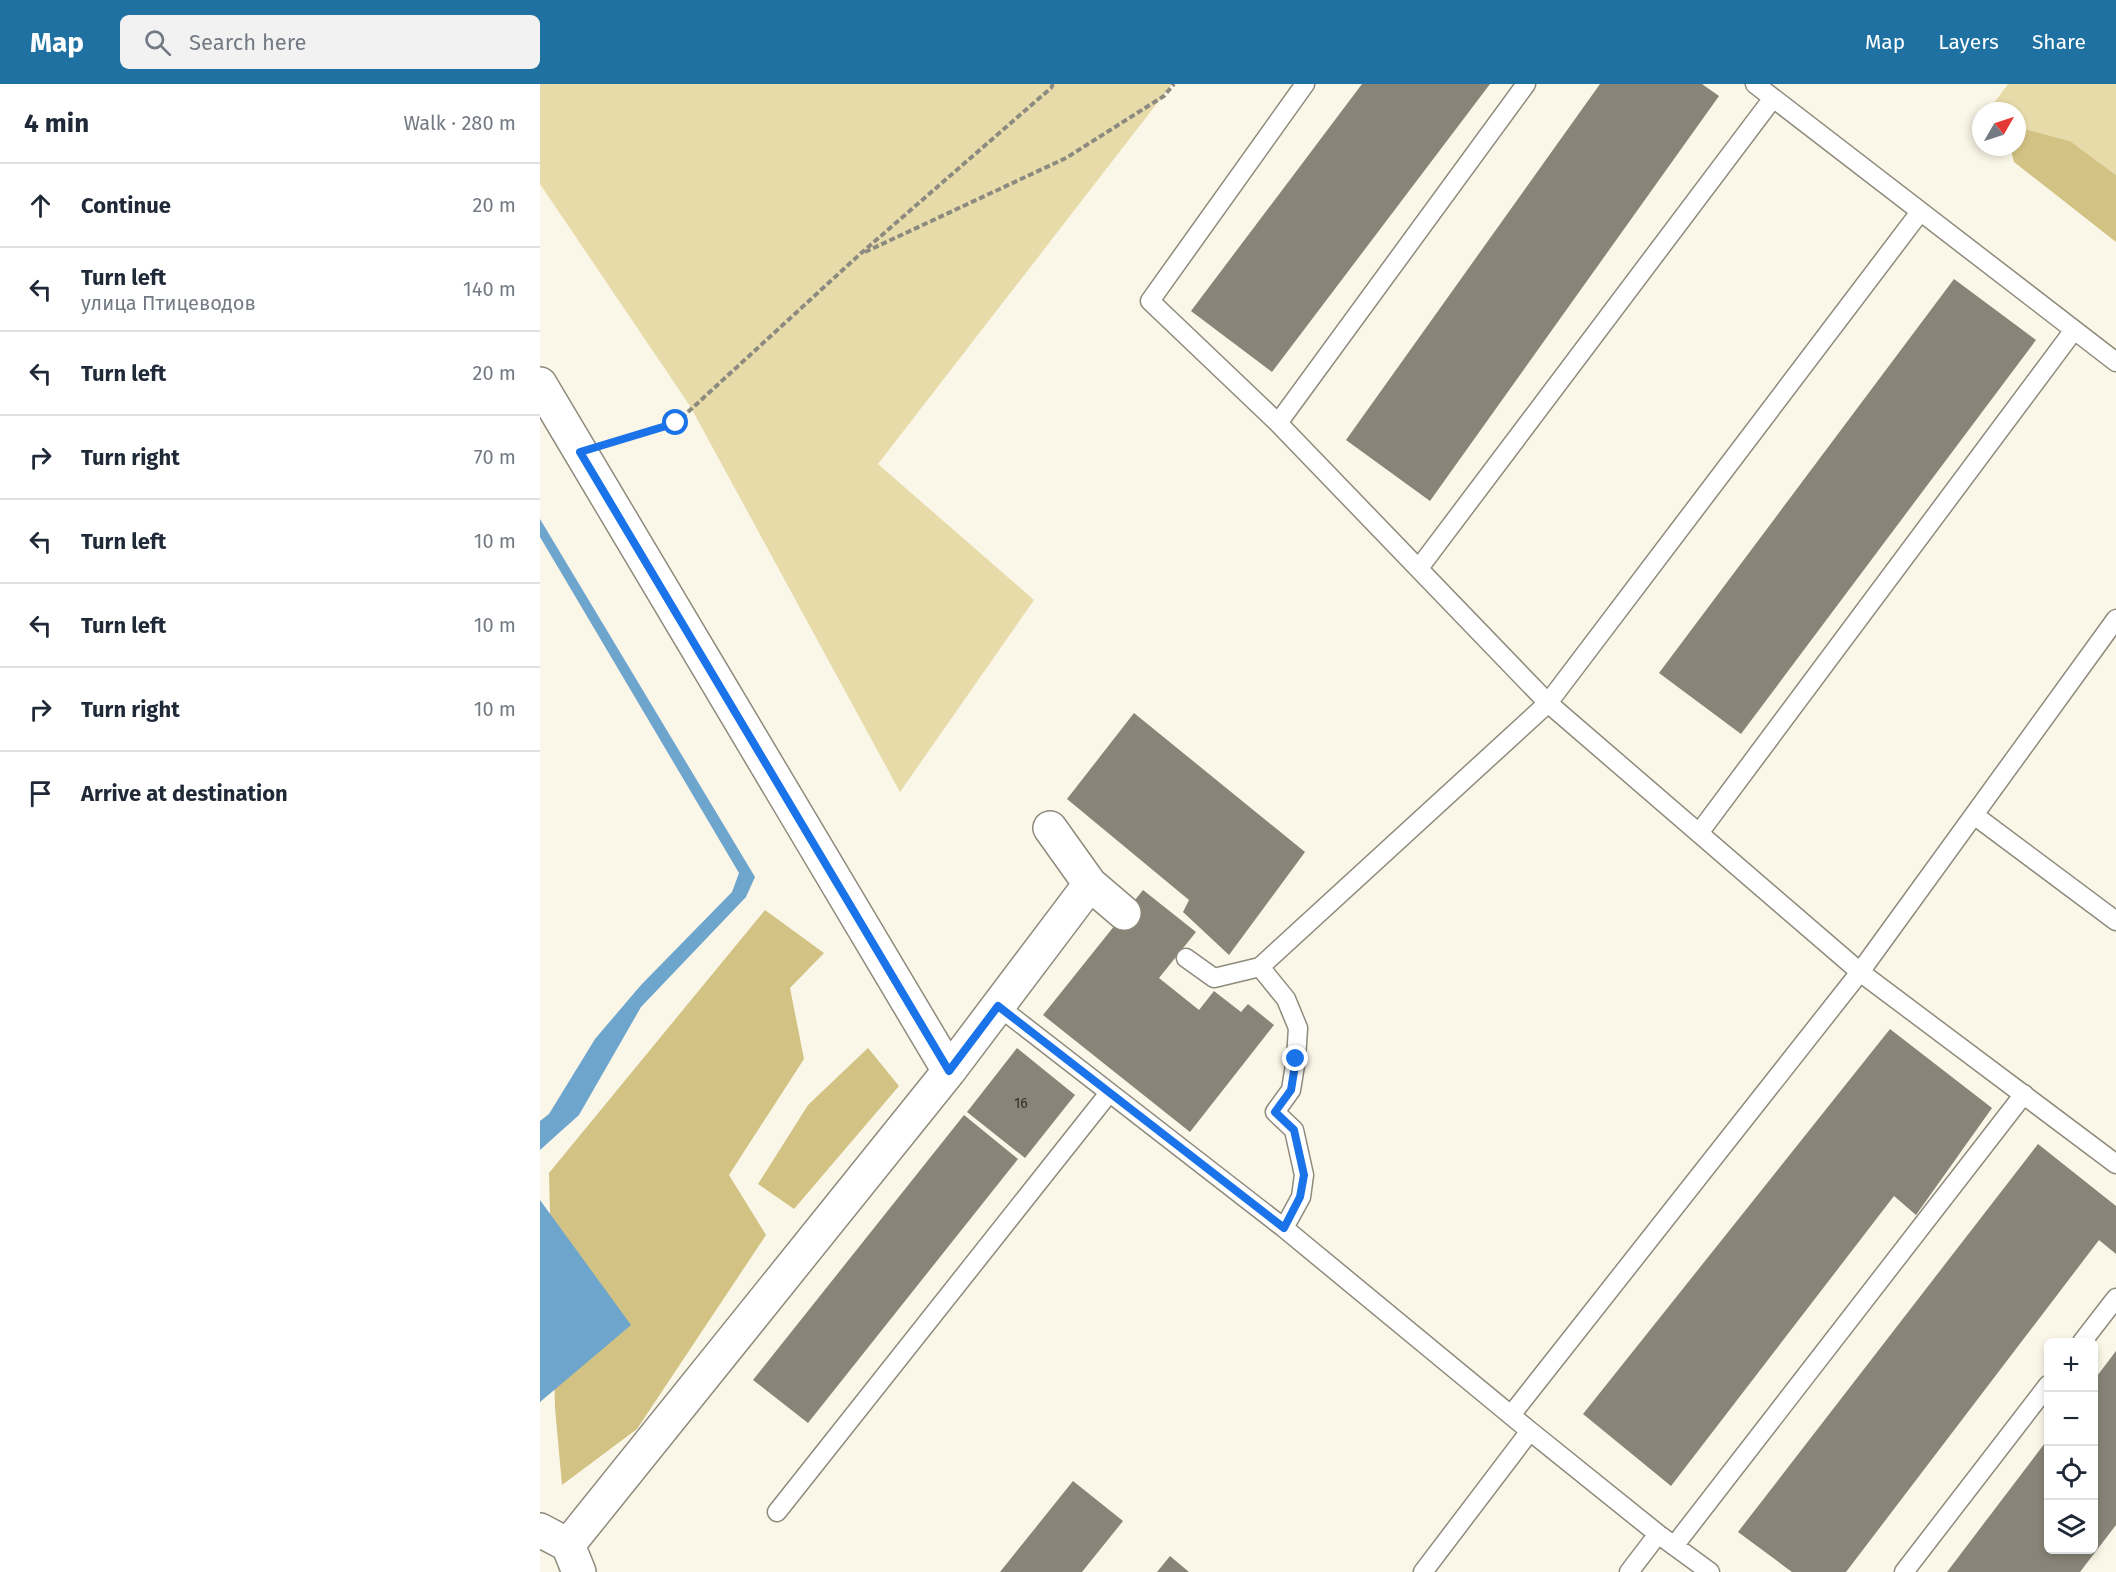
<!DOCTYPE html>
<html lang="en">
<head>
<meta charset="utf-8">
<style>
	body { margin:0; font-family:"Fira Sans",sans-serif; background:#f2f2f3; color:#1f2937 }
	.controls { position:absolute; right:18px; bottom:18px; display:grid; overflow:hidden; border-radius:9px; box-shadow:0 3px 9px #0003 }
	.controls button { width:54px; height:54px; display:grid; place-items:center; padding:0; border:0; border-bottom:2px solid #e0e1e3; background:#fff; color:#1f2937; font:30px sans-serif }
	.compass { position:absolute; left:1432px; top:18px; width:54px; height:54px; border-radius:50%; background:#fff; box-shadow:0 3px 9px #0003; rotate:51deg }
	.stop { position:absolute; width:18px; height:18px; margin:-14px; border:4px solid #1a73e8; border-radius:50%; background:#fff }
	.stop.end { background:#1a73e8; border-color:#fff; box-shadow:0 2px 6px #0008 }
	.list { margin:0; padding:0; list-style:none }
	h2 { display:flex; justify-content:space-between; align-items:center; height:78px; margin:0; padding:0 24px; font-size:26px }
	h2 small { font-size:20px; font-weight:400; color:#747a83 }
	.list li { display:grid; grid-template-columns:39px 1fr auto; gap:18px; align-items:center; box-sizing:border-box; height:84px; padding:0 24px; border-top:2px solid #e0e1e3 }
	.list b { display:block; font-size:22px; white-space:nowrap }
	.list p { margin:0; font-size:20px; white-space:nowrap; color:#747a83 }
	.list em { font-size:20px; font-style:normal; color:#747a83 }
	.icon { flex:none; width:33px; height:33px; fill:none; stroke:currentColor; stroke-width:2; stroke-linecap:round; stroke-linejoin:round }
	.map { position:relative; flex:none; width:1576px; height:1488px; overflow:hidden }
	header { display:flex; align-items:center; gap:36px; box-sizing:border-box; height:84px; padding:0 30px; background:#1f71a2; color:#fff }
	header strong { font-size:28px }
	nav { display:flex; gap:33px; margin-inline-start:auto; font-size:21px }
	.search { width:420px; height:54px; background:#f2f2f3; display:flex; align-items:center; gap:15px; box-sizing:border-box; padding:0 21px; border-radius:9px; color:#747a83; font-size:22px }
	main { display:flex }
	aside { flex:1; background:#fff }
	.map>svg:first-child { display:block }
</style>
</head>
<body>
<header>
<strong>Map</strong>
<div class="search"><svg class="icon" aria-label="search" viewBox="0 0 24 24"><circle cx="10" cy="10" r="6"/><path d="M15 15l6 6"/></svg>Search here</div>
<nav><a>Map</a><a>Layers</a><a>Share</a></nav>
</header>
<main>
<aside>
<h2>4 min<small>Walk · 280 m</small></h2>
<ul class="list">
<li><svg class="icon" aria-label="ahead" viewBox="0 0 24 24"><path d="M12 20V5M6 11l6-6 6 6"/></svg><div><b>Continue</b></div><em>20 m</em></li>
<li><svg class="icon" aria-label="left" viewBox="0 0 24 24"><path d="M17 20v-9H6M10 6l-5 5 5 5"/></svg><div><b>Turn left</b><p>улица Птицеводов</p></div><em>140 m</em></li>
<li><svg class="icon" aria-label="left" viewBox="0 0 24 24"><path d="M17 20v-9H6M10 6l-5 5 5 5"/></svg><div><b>Turn left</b></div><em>20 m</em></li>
<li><svg class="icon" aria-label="right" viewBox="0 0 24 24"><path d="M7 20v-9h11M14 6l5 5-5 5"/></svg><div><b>Turn right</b></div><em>70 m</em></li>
<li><svg class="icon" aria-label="left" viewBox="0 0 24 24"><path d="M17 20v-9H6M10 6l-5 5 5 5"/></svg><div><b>Turn left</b></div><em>10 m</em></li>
<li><svg class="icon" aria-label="left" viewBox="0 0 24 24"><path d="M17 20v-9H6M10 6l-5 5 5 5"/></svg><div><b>Turn left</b></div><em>10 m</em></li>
<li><svg class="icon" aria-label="right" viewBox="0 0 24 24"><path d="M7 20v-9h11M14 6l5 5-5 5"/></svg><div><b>Turn right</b></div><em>10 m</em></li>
<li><svg class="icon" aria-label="arrive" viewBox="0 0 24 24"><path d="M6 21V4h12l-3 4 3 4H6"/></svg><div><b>Arrive at destination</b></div></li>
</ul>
</aside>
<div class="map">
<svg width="1576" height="1488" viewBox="0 0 1576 1488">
	<rect width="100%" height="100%" fill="#fbf7e8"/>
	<path fill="#e7dbaa" d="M0,0H632L338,380L494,516L360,708L150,322L0,100Z
		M1468,0H1576V91L1530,57L1477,43V27H1448Z"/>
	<path fill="#d2c284" d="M1477,43L1530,57L1576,91V158L1474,78L1470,63H1477Z
		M225,826L284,869L250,904L264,975L189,1091L226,1151L97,1345L22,1401L15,1324L9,1089Z
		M328,964L359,1002L254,1125L218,1100L268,1021Z"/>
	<path fill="#6ea5cd" d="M0,435L215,793L206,813L101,923L39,1031L0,1066V1037L9,1030L55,955L101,901L192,808L199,789L0,453Z
		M0,1116L91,1241L0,1318Z"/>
	<path fill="#888477" d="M822,0H950L732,288L651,227Z
		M1060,0H1162L1179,12L890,417L806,356Z
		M1414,195L1496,256L1201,650L1119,589Z
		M594,629L765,768L689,871L643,828L649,816L527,715Z
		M603,806L656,848L619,894L659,926L674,907L701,928L708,920L734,941L650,1048L503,931Z
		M1350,945L1452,1024L1376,1131L1354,1112L1131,1402L1043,1330Z
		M477,964L535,1011L485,1074L427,1028Z
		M424,1031L478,1075L268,1339L213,1296Z
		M1498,1060L1576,1122V1170L1559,1156L1306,1488H1252L1198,1448Z
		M1576,1267V1441L1540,1488H1407L1508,1355V1466H1554V1296Z
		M533,1397L583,1437L542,1488H460Z
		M630,1472L649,1488H617Z"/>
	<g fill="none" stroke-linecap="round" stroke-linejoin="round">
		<g stroke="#8e8a7c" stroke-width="21">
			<path id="service" d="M1215,0L1576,278
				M1380,128L1008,619L1320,888L1576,535
				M738,339L986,0
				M879,484L1233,14
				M1434,731L1576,837
				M1159,749L1534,246
				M646,874L674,894L720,883
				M458,922L744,1144L990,1347L1118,1450L1170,1488
				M744,1144L761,1113L764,1091L754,1046L735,1028L751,1006L756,975L758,944L746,915L720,883L1008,619L738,339L610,217L765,0
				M1542,1258L1576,1214
				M971,1331L1320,888L1576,1080
				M237,1428L569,1009
				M1134,1462L1484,1010
				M883,1488L990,1347
				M1089,1488L1118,1450
				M1364,1488L1508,1301"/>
		</g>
		<g stroke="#8e8a7c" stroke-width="36">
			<path id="minor" d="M0,300L409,987
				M510,744L550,800
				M0,1446L28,1461
				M39,1488L28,1461L409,987L550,800L584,829"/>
		</g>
		<path stroke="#8d8a80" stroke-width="4" stroke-dasharray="6 3" stroke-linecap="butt" d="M325,168L526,74L624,12L634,0
			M74,358L136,339L319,171L511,4L513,0"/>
		<use href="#service" stroke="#fff" stroke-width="18"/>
		<use href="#minor" stroke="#fff" stroke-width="33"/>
	</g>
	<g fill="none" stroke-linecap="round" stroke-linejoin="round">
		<path stroke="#1a73e8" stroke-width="8" d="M136,339L40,368L409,987L458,922L744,1144L760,1113L764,1091L754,1046L735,1028L751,1006L756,975"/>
	</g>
	<g text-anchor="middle" stroke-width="6" stroke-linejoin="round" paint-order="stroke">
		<g font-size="14" fill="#323029">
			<text x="481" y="1024">16</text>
		</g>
	</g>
</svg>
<div class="controls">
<button>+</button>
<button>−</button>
<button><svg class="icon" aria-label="locate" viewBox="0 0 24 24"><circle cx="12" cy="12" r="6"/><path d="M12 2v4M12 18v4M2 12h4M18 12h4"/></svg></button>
<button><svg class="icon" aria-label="layers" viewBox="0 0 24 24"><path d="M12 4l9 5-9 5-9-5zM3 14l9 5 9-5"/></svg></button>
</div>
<svg class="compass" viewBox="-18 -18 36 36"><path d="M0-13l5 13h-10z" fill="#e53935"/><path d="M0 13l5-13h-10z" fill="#747a83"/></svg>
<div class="stop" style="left:136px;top:339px"></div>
<div class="stop end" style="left:756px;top:975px"></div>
</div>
</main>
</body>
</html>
